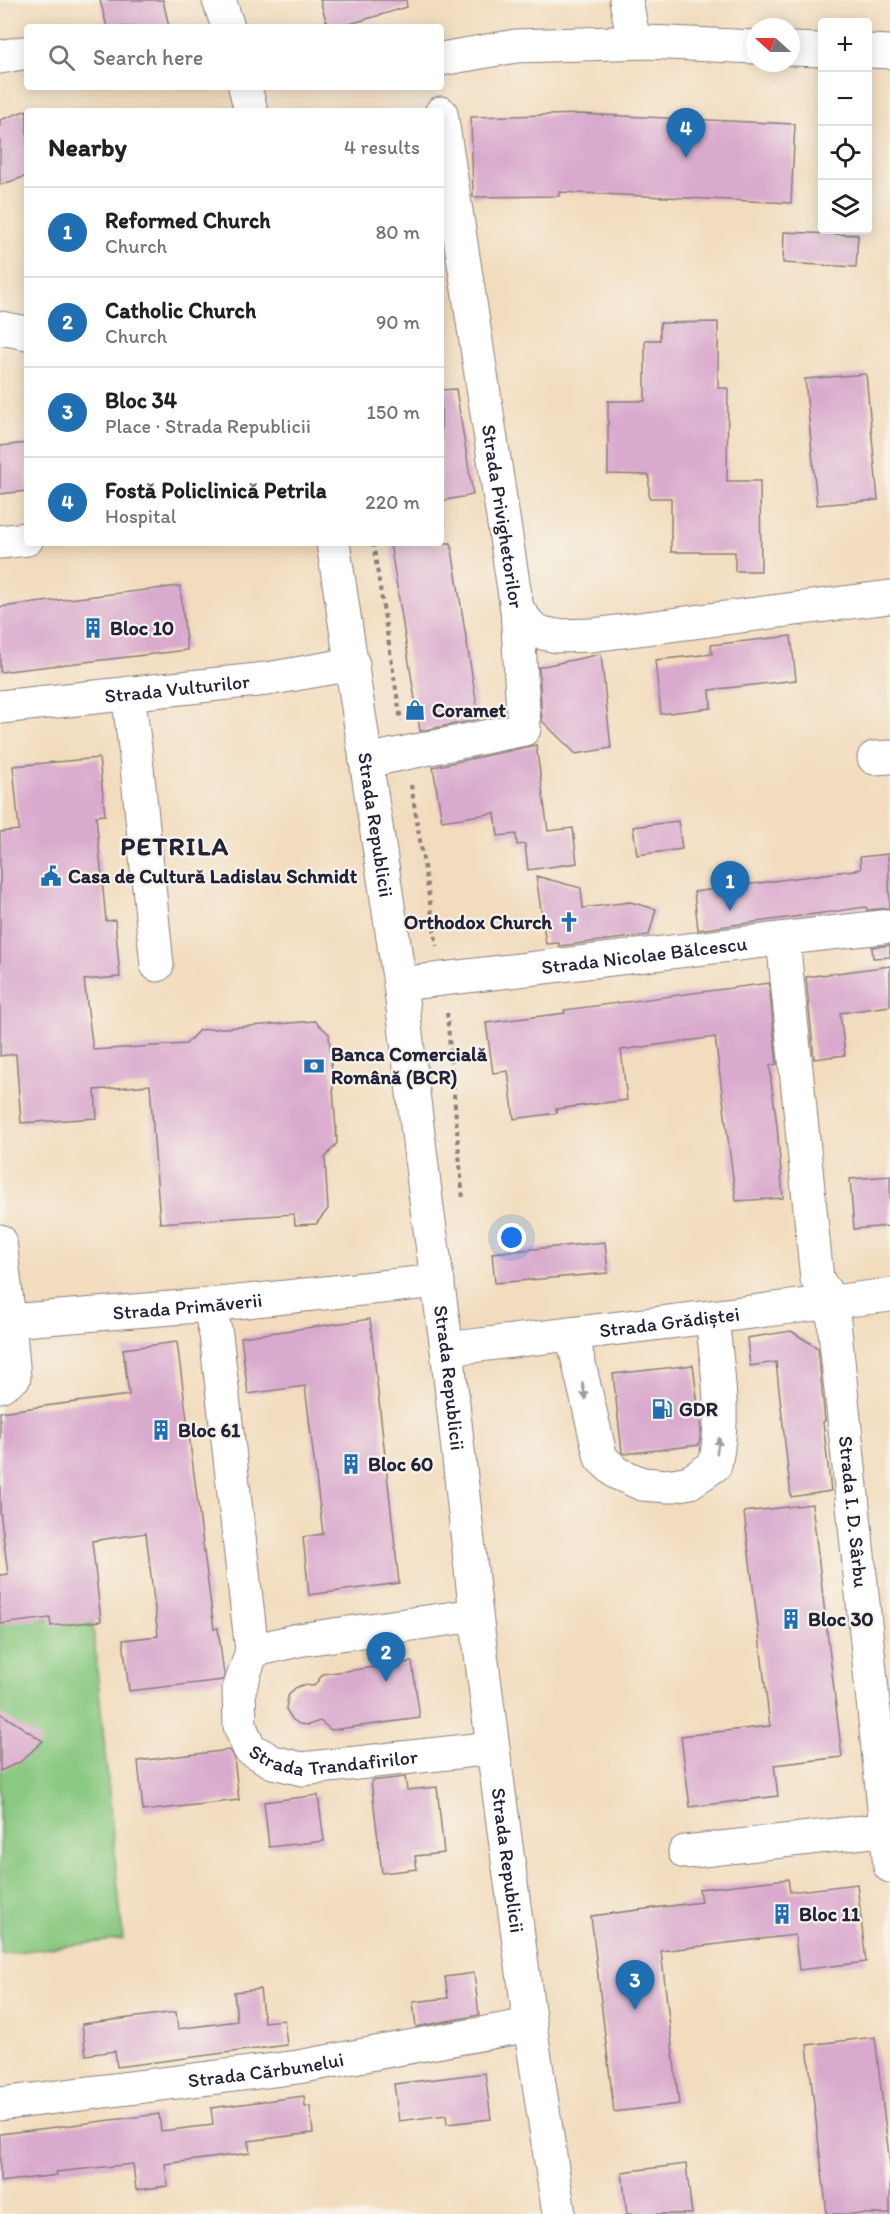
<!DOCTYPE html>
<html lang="en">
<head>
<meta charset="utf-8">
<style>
	body { margin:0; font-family:Itim,sans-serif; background:#f6f6f6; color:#202124 }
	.controls { position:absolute; right:18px; top:18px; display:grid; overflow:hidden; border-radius:6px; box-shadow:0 3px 15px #0003 }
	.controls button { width:54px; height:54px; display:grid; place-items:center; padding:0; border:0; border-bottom:2px solid #e0e0e0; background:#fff; color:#202124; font:30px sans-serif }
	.compass { position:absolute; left:746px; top:18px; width:54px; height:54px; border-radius:50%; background:#fff; box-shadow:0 3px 15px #0003; rotate:291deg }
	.you { position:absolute; left:512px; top:1238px; width:21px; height:21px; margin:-15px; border:4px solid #fff; border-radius:50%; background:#1a73e8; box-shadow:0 0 0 9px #1a73e833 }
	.badge { display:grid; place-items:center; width:39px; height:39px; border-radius:50%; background:#1f6fb2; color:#fff; font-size:20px; font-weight:700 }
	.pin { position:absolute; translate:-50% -50px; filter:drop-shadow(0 2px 3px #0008) }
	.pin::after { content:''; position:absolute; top:32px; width:21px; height:18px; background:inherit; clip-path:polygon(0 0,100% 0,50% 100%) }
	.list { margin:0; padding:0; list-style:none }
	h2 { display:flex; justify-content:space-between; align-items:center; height:78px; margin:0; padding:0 24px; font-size:26px }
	h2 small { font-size:20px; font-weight:400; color:#757577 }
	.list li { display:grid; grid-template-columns:39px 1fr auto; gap:18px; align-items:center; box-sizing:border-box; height:90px; padding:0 24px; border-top:2px solid #e0e0e0 }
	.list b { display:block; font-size:22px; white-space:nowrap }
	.list p { margin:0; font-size:20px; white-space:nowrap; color:#757577 }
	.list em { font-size:20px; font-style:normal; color:#757577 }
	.icon { flex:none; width:33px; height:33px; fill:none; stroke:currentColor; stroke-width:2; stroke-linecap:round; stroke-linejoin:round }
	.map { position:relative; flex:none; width:890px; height:2214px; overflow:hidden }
	.search { position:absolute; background:#fff; box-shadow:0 3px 15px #0003; left:24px; top:24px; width:420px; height:66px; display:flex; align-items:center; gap:15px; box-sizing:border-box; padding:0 21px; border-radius:6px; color:#757577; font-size:22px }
	.panel { position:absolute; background:#fff; box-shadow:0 3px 15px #0003; left:24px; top:108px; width:420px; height:438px; border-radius:6px }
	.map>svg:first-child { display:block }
</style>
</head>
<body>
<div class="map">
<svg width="890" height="2214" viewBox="0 0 890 2214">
	<rect width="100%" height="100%" fill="#f7f3e8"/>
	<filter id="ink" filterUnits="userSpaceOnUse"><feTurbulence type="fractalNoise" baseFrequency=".0167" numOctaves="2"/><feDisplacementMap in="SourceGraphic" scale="12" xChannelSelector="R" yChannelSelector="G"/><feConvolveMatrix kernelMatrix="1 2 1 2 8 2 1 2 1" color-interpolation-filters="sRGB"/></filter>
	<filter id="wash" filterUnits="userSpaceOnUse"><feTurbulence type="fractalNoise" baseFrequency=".008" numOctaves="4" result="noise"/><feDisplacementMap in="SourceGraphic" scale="24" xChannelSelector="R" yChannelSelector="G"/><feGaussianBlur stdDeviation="1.35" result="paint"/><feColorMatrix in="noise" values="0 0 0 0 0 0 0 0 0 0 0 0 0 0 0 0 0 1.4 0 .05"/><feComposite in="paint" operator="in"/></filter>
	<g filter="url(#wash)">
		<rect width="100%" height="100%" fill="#f2dcbd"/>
		<path fill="#89c981" stroke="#56765e" stroke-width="1.5" d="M92,1617L123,1939L0,1954V1621Z"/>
		<g id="blocks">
			<path fill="#daaace" d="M100,0H163L169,27H107Z
				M320,0H406L407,7L340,27H328Z
				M27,110V176L0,185V120Z
				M581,114L795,124L791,203L559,192V196L473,197L471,117Z
				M784,232L858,235L856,267L783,263Z
				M718,322V388H728L727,481H760L761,571H735V552H671V498H649V475L608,474V401H645V340H660V323Z
				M866,374L878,500L817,505L805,379Z
				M456,389L473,495L441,501V390Z
				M27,443V491L0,494V446Z
				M390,543H451L479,719L420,731Z
				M180,586L187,650L0,672V607Z
				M791,636L796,680L710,690L711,708L661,714L655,660L712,654L711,645Z
				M601,654L611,748L576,754L542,721L539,667Z
				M536,745L548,831L573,828L577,863L528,870L525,844L517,845L516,834L498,836L495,813L442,821L433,767Z
				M99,758L105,815L96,816L106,921L115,920L120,977L84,980L93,1050L186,1044L199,1030L315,1021L329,1034L337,1143L325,1158L328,1209L316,1224L295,1225L294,1214L160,1223L150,1085L95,1090L97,1118L21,1123L16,1054L0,1056V832L19,830L13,766Z
				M678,821L682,849L637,855L633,827Z
				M888,854L890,908L867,910L866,907L698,930L694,892L861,869L860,857Z
				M536,876L581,888L583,908L630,902L656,909L649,935L559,946V943L546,944Z
				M890,945V957L873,958L872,947Z
				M890,966V1006L840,1013L845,1055L814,1059L806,977Z
				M769,983L777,1064L770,1065L771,1081L777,1125L783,1198L736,1201L715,1037L621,1050L627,1100L556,1109L557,1113L514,1119L508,1071L493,1073L486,1023L565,1013L564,1010Z
				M890,1176V1226L854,1229L850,1179Z
				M605,1242L608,1273L495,1283L492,1253Z
				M370,1319L399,1583L309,1595L303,1537L323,1534L305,1386L248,1394L241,1337Z
				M791,1331L818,1348L825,1421L823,1422L831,1491L791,1497L776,1362L750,1366L747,1338Z
				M177,1342L214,1629L218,1628L224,1675L223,1680L129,1691L123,1640L158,1636L146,1533L92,1541L101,1621L51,1626L50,1618L0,1624V1575L8,1574L0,1510V1412L129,1395L123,1349Z
				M693,1365L701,1430L699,1445L624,1454L622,1452L613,1374Z
				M812,1504L842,1757L774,1765L778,1796L690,1807L681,1736L770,1726L744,1512Z
				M412,1662L420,1718L331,1730L320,1721L308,1725L299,1724L292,1719L286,1709L288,1696L295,1688L302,1685L314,1686L323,1674Z
				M0,1713L43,1741L20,1762L0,1771Z
				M229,1750L234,1758L239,1800L143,1811L138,1761Z
				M405,1777L407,1790L437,1787L444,1853L415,1856L417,1869L382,1873L371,1781Z
				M318,1795L324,1841L269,1847L264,1802Z
				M788,1879L790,1892L857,1884L866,1962L799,1970L795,1935L661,1951L679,2104L614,2112L591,1916L701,1902L699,1889Z
				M474,1973L479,2015L416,2027L413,2002L448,1998L445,1977Z
				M260,1989L264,2022L284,2020L287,2045L117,2067L115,2051L86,2055L82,2024L176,2012L178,2029L237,2021L234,1992Z
				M875,2037L890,2165V2214H827L807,2045Z
				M485,2073L491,2119L447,2124L446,2115L399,2121L394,2084Z
				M304,2096L305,2107L310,2106L313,2133L248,2141L250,2153L165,2164L168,2186L136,2190L133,2164L56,2172L57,2175L0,2182V2134L159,2114L161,2131L213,2125L211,2108Z
				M686,2164L692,2214H627L622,2172Z"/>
		</g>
	</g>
	<g filter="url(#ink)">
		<use href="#blocks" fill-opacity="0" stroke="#8a7f7c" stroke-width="1.5"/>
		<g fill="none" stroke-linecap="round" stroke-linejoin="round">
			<g stroke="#8a7f7c" stroke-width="35">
				<g id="minor">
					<path d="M626,0L634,42"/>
					<path d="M791,49L822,50"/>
					<path d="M868,51L890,52"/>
					<path d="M0,57L22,53"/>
					<path d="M441,59L516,46L647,42L755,47"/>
					<path id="s1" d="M441,113L517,609L534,631L556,636L592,635L890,597"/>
					<path d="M0,328L27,333"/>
					<path d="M0,542L27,539"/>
					<path d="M128,693L135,748L157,965"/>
					<path id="s2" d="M0,707L267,679L353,664"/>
					<path d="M874,758L890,757"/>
					<path d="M366,761L524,729L517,609"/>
					<path id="s3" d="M783,939L817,1279L832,1302L890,1866"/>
					<path id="s4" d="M400,984L890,926"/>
					<path d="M0,1241L9,1321"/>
					<path d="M209,1305L216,1335L252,1651"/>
					<path d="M572,1334L601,1458L617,1473L642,1484L668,1486L690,1482L715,1465C726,1414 717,1368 712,1317"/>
					<path id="s5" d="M447,1349L890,1295"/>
					<path id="s6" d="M0,1386L14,1377L9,1321L209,1305L438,1281"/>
					<path id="s7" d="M476,1615L298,1640L252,1651L239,1690L240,1726L249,1748L273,1762L302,1769L493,1748"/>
					<path d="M685,1852L890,1829"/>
					<path id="s8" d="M0,2104L298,2067L530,2025"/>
				</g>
			</g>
			<g stroke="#8a7f7c" stroke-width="35">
				<g id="major">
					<path d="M219,0L228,27"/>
					<path d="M245,87L251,111"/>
					<path id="s9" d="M333,543L400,984L427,1208L447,1349L476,1615L493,1748L530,2025L559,2214"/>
				</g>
			</g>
			<path stroke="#8a7f7c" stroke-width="4" stroke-dasharray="4.5 4.5" stroke-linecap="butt" d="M373,543L401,721
				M411,785L437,946
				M447,1013L463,1200"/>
			<use href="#minor" stroke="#fff" stroke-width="33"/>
			<use href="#major" stroke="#fff" stroke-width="33"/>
		</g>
		<defs><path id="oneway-solid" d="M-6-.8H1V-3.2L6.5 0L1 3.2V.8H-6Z" transform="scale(1.5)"/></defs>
		<g fill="#9c9ca7">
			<use href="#oneway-solid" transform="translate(584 1391) rotate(79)"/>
			<use href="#oneway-solid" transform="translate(718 1446) rotate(-81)"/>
		</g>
	</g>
	<defs>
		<g id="building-bare" transform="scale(1.62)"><path d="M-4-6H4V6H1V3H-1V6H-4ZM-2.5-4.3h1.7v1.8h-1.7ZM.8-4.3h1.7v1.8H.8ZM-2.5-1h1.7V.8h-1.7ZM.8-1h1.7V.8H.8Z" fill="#1f6fb2" stroke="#f7f3e8" stroke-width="2.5" paint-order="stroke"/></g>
		<g id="shop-bare" transform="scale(1.62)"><path d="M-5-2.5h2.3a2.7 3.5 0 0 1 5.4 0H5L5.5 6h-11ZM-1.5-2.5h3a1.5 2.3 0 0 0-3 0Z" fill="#1f6fb2" stroke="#f7f3e8" stroke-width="2.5" paint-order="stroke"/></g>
		<g id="civic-bare" transform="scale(1.62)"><path d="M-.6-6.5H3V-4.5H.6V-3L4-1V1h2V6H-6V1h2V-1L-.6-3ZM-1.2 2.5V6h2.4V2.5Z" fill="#1f6fb2" stroke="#f7f3e8" stroke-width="2.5" paint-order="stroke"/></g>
		<g id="church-bare" transform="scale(1.62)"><path d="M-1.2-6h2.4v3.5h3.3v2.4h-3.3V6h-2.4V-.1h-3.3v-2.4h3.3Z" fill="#1f6fb2" stroke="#f7f3e8" stroke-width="2.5" paint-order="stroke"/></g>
		<g id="bank-bare" transform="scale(1.62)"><path d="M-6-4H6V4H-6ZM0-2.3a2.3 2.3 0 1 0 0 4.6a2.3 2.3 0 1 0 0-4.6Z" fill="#1f6fb2" stroke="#f7f3e8" stroke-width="2.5" paint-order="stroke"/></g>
		<g id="fuel-bare" transform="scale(1.62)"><path d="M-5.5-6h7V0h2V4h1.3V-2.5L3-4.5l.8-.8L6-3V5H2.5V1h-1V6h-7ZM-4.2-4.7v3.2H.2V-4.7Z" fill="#1f6fb2" stroke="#f7f3e8" stroke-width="2.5" paint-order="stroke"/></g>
	</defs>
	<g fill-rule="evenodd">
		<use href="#building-bare" x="93" y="628"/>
		<use href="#shop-bare" x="415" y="710"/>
		<use href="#civic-bare" x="51" y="876"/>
		<use href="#church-bare" x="569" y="922"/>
		<use href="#bank-bare" x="314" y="1066"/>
		<use href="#fuel-bare" x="662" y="1409"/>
		<use href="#building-bare" x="161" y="1430"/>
		<use href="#building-bare" x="351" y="1464"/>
		<use href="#building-bare" x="791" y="1619"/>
		<use href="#building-bare" x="782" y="1914"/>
	</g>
	<g text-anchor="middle" stroke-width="4.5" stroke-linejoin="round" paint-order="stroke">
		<g font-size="20" fill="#22223b" stroke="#f7f3e8">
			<text dy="7" stroke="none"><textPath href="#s1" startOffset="408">Strada Privighetorilor</textPath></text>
			<text dy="7" stroke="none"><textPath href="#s2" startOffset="178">Strada Vulturilor</textPath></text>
			<text dy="7" stroke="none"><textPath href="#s9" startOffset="285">Strada Republicii</textPath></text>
			<text dy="7" stroke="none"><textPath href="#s4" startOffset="246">Strada Nicolae Bălcescu</textPath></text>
			<text dy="7" stroke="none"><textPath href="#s6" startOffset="252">Strada Primăverii</textPath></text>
			<text dy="7" stroke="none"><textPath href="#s5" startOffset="224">Strada Grădiștei</textPath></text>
			<text dy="7" stroke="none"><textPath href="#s9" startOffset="843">Strada Republicii</textPath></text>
			<text dy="7" stroke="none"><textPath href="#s3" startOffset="580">Strada I. D. Sârbu</textPath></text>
			<text dy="7" stroke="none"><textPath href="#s7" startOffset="416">Strada Trandafirilor</textPath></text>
			<text dy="7" stroke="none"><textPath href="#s9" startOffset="1329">Strada Republicii</textPath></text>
			<text dy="7" stroke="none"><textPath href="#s8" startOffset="268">Strada Cărbunelui</textPath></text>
		</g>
		<g font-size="20" font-weight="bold" fill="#22223b" stroke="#f7f3e8" text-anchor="start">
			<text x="110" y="635">Bloc 10</text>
			<text x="432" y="717">Coramet</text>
			<text x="68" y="883">Casa de Cultură Ladislau Schmidt</text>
			<text x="552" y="929" text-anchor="end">Orthodox Church</text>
			<text x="331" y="1061">Banca Comercială<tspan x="331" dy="23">Română (BCR)</tspan></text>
			<text x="679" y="1416">GDR</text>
			<text x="178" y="1437">Bloc 61</text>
			<text x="368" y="1471">Bloc 60</text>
			<text x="808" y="1626">Bloc 30</text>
			<text x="799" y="1921">Bloc 11</text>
		</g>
		<g font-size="26" font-weight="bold" letter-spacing="1.5" fill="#22223b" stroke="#f7f3e8">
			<text x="175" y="855">PETRILA</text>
		</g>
	</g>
</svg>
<div class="controls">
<button>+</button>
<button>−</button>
<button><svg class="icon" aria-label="locate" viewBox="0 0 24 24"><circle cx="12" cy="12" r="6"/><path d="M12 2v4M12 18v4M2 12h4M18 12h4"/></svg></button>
<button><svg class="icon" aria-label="layers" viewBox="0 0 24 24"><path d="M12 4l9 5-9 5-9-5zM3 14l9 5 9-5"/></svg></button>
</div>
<svg class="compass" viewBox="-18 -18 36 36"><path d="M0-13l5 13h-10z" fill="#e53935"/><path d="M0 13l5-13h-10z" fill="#757577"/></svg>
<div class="you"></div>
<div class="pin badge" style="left:730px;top:911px">1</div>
<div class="pin badge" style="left:386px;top:1682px">2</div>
<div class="pin badge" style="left:635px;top:2010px">3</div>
<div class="pin badge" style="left:686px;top:158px">4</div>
<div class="search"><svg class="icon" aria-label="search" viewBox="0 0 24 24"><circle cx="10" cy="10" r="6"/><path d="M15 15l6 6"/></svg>Search here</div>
<section class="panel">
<h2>Nearby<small>4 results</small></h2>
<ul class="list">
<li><span class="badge">1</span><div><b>Reformed Church</b><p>Church</p></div><em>80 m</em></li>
<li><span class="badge">2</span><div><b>Catholic Church</b><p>Church</p></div><em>90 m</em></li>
<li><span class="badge">3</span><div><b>Bloc 34</b><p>Place · Strada Republicii</p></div><em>150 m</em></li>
<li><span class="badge">4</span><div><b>Fostă Policlinică Petrila</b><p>Hospital</p></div><em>220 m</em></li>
</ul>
</section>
</div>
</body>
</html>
